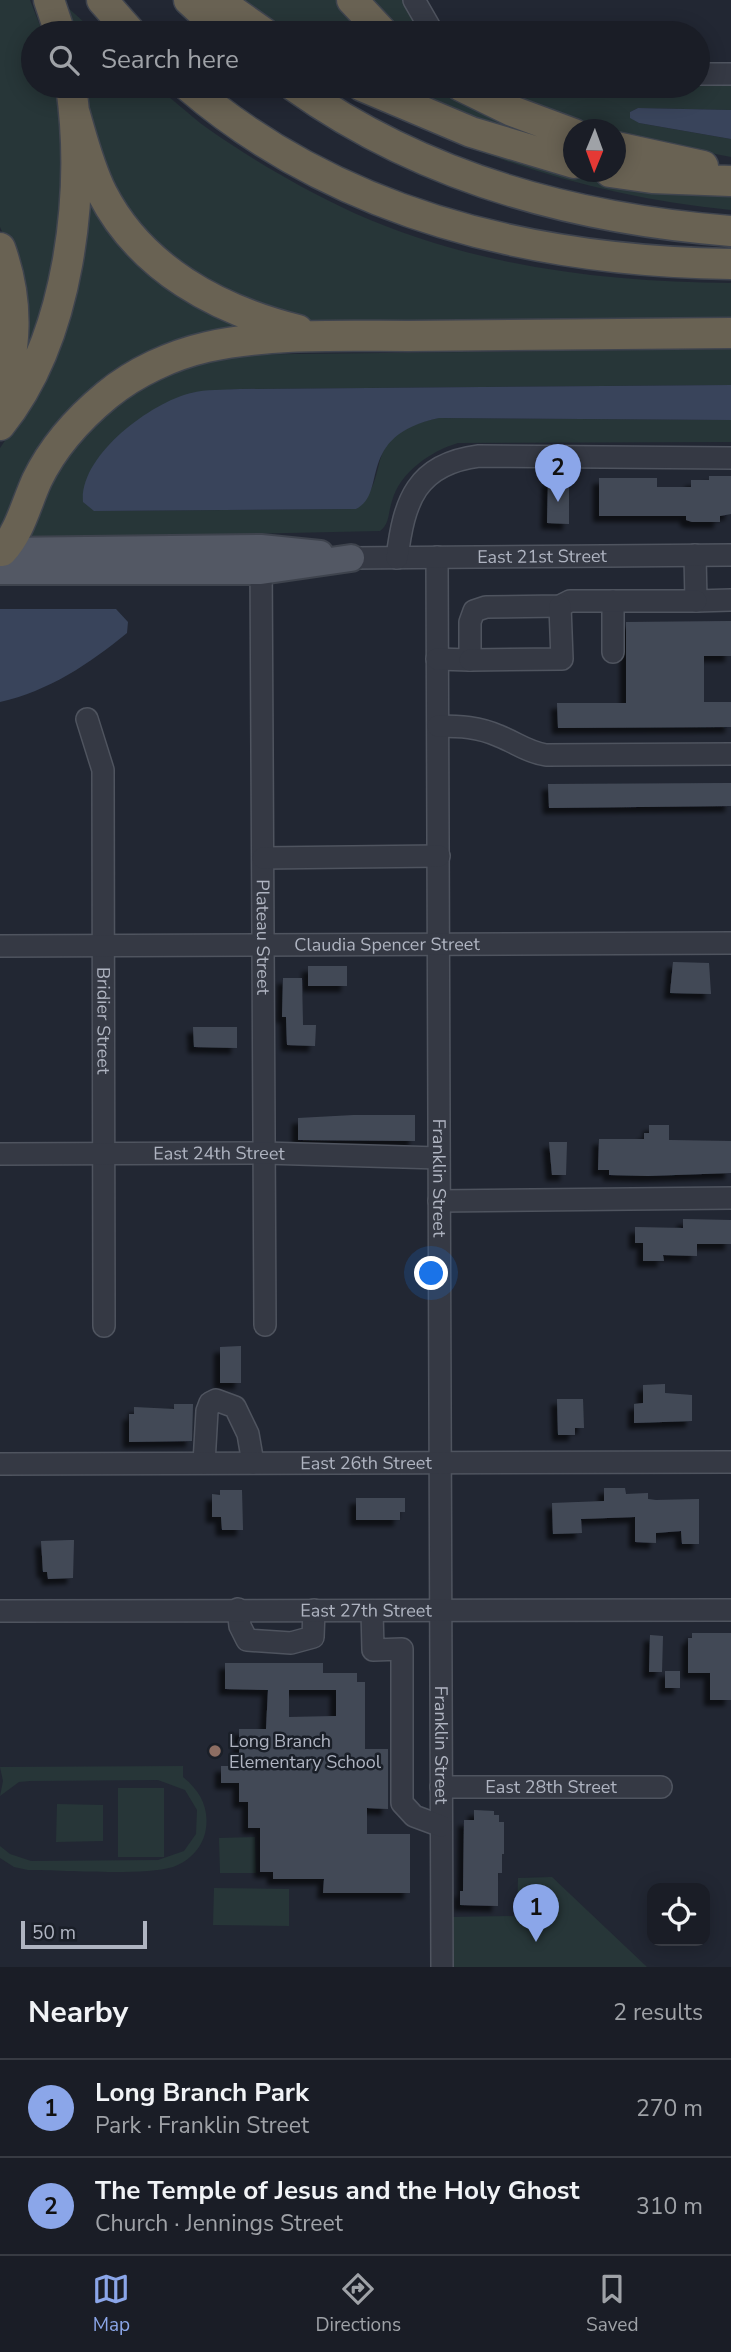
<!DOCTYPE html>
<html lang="en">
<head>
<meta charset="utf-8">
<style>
	body { margin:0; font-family:"Nunito Sans",sans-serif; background:#23262e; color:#f1f3f6 }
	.controls { position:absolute; right:21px; bottom:21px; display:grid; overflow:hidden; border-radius:14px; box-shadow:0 4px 18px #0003 }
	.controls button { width:63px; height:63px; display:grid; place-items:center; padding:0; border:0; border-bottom:2px solid #383b43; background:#1a1d26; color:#f1f3f6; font:35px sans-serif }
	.compass { position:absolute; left:563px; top:119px; width:63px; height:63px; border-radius:50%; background:#1a1d26; box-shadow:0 4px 18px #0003; rotate:181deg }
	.scale { position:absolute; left:21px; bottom:18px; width:126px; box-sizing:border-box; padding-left:7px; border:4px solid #afb4c1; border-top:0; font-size:19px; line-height:24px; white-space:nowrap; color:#afb4c1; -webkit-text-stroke:5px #1a1f28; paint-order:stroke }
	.you { position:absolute; left:432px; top:1274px; width:24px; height:24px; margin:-18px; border:5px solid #fff; border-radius:50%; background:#1a73e8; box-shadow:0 0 0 10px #1a73e833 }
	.badge { display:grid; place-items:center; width:46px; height:46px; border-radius:50%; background:#8ba6e9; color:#111; font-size:23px; font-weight:700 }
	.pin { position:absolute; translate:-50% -58px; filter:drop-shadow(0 2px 4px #0008) }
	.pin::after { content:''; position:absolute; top:37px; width:24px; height:21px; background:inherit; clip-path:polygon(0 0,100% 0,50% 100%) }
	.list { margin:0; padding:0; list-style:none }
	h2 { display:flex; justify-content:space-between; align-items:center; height:91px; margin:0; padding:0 28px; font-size:30px }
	h2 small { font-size:23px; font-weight:400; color:#9fa2a7 }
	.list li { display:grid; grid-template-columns:46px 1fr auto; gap:21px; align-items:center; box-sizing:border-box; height:98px; padding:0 28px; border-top:2px solid #383b43 }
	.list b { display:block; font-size:26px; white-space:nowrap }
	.list p { margin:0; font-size:23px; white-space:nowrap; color:#9fa2a7 }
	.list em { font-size:23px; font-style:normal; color:#9fa2a7 }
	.icon { flex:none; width:38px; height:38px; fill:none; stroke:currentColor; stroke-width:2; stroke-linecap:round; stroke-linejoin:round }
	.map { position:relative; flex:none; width:731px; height:1967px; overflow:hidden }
	.search { position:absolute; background:#1a1d26; box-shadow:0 4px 18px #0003; left:21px; right:21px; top:21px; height:77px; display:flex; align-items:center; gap:18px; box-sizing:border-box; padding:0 24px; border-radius:38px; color:#9fa2a7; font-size:26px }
	.sheet { height:287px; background:#1a1d26 }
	nav { display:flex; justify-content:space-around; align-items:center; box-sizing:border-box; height:98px; border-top:2px solid #383b43; background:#1a1d26; font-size:19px; color:#9fa2a7 }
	nav a { display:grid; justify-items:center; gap:4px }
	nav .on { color:#8ba6e9 }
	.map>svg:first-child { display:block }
</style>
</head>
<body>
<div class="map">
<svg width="731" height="1967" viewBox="0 0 731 1967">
	<defs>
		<filter id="shadow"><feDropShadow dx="-6" dy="6" stdDeviation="2" flood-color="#0009"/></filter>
	</defs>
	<rect width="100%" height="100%" fill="#222733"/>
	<path fill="#273638" d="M0,0H30L43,33H33V86H61L65,110L55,300L24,356L9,247L0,227Z
		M242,0H340L370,33H292Z
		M360,0H403L421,33H395Z
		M65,5L96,33H66Z
		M698,84H731V110L638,108L630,112V117L639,123L731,139V157L616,135V130L591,129L576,126L480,86Z
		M79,86C95,86 140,81 153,87C170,95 191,117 207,128C254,161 302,189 354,213C473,266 602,282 731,283V322L305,324L206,291L117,203Z
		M384,86H443L556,136L542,142Z
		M397,117C463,143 533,166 603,179C645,187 689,189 731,194V210C615,199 503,166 397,117Z
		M97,200L246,326L144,363L0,536V448L17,423L87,202Z
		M731,349V385L240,389L191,393L94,511L356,509C396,473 356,436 438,418L731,420V442L458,443C431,451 400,472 392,501C388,512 390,524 380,531L22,539L66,449L134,387L214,355Z
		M183,1766V1777C199,1790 209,1806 206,1828C204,1846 190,1861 173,1867C143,1876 63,1870 28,1870L14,1867L0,1858V1846L10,1854L31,1861L158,1860L184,1851L196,1834L197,1810L185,1790L158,1780L30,1781L19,1782L0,1796L3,1781L0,1767Z
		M118,1788H164V1857H118Z
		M57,1804L103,1805V1841L56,1842Z
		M255,1837L256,1873H220L219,1838Z
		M552,1877L647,1967H452L450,1917L517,1916L518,1878Z
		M214,1888L289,1889V1926L213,1925Z"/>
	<path fill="#39445b" d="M638,108L731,110V139L639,123L630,118V112Z
		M731,385V420L439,418C354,436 389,493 356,509L94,511L83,502C79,456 150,403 191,393C206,389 224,390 240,389Z
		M0,609H116L128,622L127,633C89,664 49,691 0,702Z"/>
	<path fill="#434a57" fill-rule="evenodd" filter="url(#shadow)" d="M709,476H731V514L720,516V522H692L686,520V516H599V478H657V487H691V480H709Z
		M548,480H569V524L547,523Z
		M731,621V656H704V702H731V727L558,728L557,703H626V622Z
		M731,783V806L549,808L548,784Z
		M673,962L709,963L711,994L670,993Z
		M308,966H347V986H308Z
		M283,978H302L303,1025H316L315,1046L287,1045L286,1017H282Z
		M193,1027H237V1048L194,1047Z
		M354,1115H415V1141L298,1140V1118Z
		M649,1125H669V1140L731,1141V1173L648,1176L609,1175V1170H598L599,1139H644V1133H649Z
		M549,1142H567L566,1175H552Z
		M683,1219L731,1220V1244H697V1256L663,1255L664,1261H643V1243H635V1227L683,1228Z
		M241,1346V1383H220V1347Z
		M665,1384V1393L692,1395V1421L634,1423V1404L643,1403V1385Z
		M557,1399H583L584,1428H575V1435H558Z
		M174,1404H193L192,1441L129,1442V1414H134V1407L174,1409Z
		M604,1488H625L626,1494L648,1493V1499L656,1500L699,1499V1544H682L681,1531L656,1533V1543L635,1542V1517L581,1519L582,1533L553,1534L552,1503L604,1501Z
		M220,1490H242L243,1530H222L221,1517H212V1494L220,1495Z
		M356,1498H405V1512H400V1520H356Z
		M71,1540H74L73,1578L48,1579L47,1572H43L41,1541Z
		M692,1633H731V1700H710V1673H688V1638H692Z
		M650,1635L663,1636L662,1672H649Z
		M225,1663H323V1673H357V1682H365V1749H388V1809L367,1808V1834H410V1893H323L324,1879H273V1872H260V1828H248V1802H239V1783H221V1766H239V1729H266L268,1690L225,1689ZM289,1690H336V1716L289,1717Z
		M665,1671H680V1688H665Z
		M474,1810L494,1811V1815H499V1822H504V1854H502V1873H498V1906L460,1905V1891H463L464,1820H474Z"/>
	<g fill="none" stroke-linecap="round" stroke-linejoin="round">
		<g stroke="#4f545f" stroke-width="24">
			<g id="minor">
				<path d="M414,0L433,33"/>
				<path d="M698,74H731"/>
				<path d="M695,555L696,601L731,600"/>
				<path id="s1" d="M261,557L265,1325"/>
				<path id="s2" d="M437,557L442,1967"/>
				<path id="s3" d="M351,558L731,555"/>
				<path d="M397,558C404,501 416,464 479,456L731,458"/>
				<path d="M613,601V652"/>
				<path d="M437,659L470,660V622L474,611L486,607L560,606L570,601H696"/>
				<path d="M470,660L562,659L560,606"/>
				<path id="s4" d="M87,719L103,770L104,1326"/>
				<path d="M438,726C460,726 479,727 499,736C517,743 527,752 546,755L731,754"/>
				<path d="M263,858L439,856"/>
				<path id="s5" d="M0,946L731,943"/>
				<path id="s6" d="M0,1154L264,1153L439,1158"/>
				<path d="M439,1201L731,1198"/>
				<path d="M204,1463L207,1411L210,1403L216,1400L235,1407L248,1434L253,1463"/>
				<path id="s7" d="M0,1464L731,1462"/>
				<path d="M238,1609L240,1626L247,1640L291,1643L313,1637L314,1610"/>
				<path id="s8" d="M0,1611L731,1610"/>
				<path d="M372,1611L373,1650L402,1649V1803L414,1816L441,1826"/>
				<path id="s9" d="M441,1787H661"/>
			</g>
		</g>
		<g stroke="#3e434d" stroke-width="30">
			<path id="major" d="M0,551L261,548L320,554
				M0,571H261L351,558"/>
		</g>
		<g stroke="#3f444e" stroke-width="33">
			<path id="highway" d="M49,0L60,33
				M102,0L131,33
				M189,0L225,33
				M217,0L264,33
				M352,0L383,33
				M188,86C340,216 535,261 731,264
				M294,86C423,178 575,219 731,231
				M362,86L471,132L574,163
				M461,86L512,111L574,134
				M74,111C82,138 89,167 102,193C141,269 218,310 298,330
				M616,147L703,166
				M610,172L652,178L731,181
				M0,248C20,303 16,349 0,405
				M0,425C70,338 86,193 71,86
				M2,551C20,532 26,504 37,480C53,447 79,418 107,395C135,372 172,355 207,347C269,333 344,336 408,336C515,335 623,334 731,333"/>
		</g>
		<use href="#minor" stroke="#353944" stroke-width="21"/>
		<use href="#major" stroke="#535864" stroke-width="26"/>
		<use href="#highway" stroke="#696253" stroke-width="30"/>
	</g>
	<circle fill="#8d6e63" stroke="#1a1f28" stroke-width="2.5" cx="215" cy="1751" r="7"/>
	<g text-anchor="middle" stroke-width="5" stroke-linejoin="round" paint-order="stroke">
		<g font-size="18" fill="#afb4c1" stroke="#1a1f28">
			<text dy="6" stroke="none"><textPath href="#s3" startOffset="191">East 21st Street</textPath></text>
			<text dy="6" stroke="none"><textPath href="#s1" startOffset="380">Plateau Street</textPath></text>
			<text dy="6" stroke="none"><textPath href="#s5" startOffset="387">Claudia Spencer Street</textPath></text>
			<text dy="6" stroke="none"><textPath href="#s4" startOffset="304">Bridier Street</textPath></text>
			<text dy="6" stroke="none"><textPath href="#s6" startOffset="219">East 24th Street</textPath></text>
			<text dy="6" stroke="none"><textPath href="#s2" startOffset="621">Franklin Street</textPath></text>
			<text dy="6" stroke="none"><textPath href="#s7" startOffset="366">East 26th Street</textPath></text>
			<text dy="6" stroke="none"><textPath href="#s8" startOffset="366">East 27th Street</textPath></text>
			<text dy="6" stroke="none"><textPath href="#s2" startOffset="1188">Franklin Street</textPath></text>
			<text dy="6" stroke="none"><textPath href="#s9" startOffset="110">East 28th Street</textPath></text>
		</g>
		<g font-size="18" fill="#afb4c1" stroke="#1a1f28" text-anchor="start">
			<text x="229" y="1747">Long Branch<tspan x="229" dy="21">Elementary School</tspan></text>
		</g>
	</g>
</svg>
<div class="controls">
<button><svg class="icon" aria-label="locate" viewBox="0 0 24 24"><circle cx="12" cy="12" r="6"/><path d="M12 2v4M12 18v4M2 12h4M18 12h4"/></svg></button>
</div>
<svg class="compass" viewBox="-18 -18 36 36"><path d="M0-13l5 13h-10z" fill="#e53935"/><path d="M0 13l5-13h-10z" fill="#9fa2a7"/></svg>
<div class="scale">50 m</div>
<div class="you"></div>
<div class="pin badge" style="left:536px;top:1942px">1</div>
<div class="pin badge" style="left:558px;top:502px">2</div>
<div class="search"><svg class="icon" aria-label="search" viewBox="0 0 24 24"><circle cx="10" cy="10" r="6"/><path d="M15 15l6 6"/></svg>Search here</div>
</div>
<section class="sheet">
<h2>Nearby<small>2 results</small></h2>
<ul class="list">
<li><span class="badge">1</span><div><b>Long Branch Park</b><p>Park · Franklin Street</p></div><em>270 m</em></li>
<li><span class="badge">2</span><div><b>The Temple of Jesus and the Holy Ghost</b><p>Church · Jennings Street</p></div><em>310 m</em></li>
</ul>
</section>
<nav>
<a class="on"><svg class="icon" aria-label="map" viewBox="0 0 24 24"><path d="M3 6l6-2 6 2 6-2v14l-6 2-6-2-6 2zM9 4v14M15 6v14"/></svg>Map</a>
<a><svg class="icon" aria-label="directions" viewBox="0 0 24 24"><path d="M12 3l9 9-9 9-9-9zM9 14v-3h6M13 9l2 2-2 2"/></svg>Directions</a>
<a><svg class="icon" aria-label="saved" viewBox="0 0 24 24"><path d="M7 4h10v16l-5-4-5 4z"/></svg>Saved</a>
</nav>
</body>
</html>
